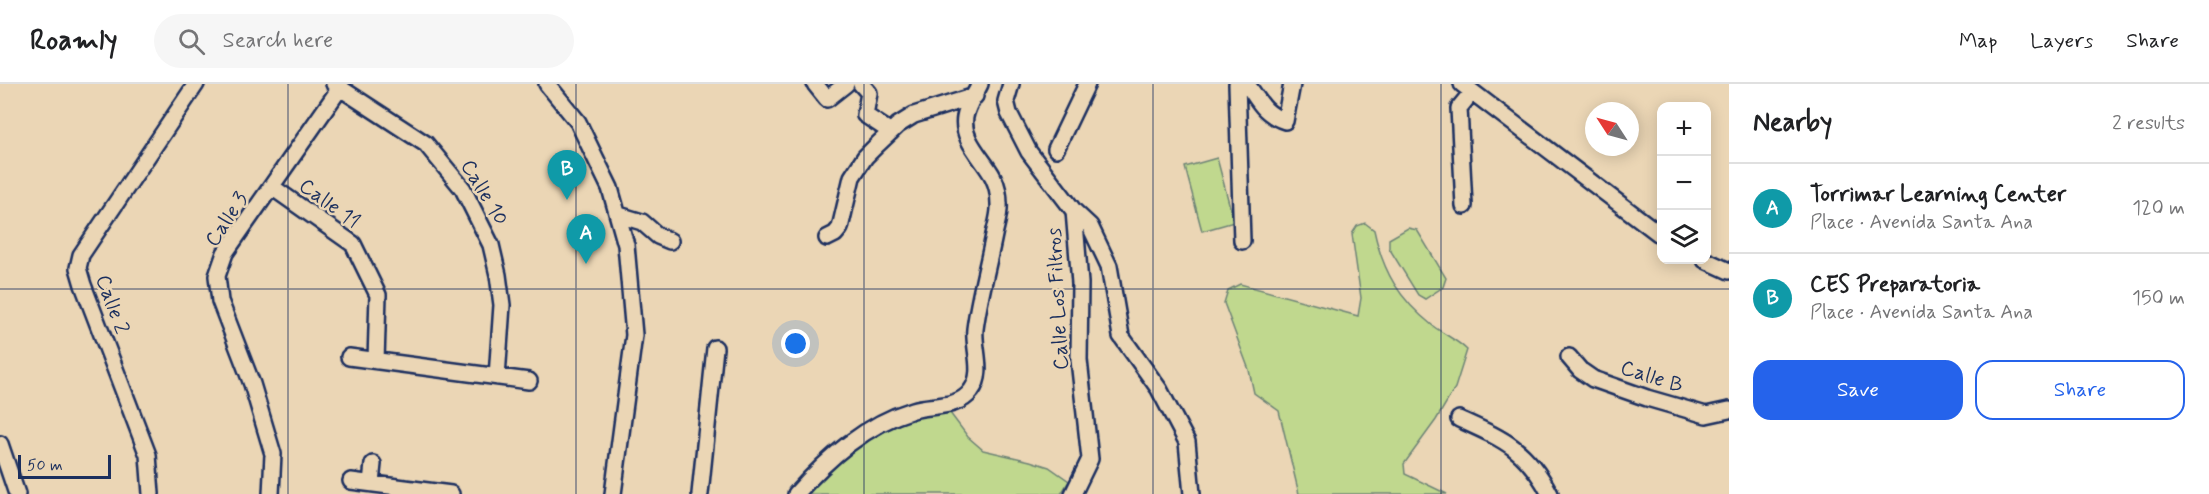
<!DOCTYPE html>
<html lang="en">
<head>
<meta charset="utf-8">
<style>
	body { margin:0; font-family:Mynerve,sans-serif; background:#f6f6f6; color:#202124 }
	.controls { position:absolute; right:18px; top:18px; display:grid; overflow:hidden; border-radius:12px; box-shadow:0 3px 15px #0003 }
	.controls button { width:54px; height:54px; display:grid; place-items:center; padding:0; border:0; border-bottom:2px solid #e0e0e0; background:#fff; color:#202124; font:30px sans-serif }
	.compass { position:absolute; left:1585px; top:18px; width:54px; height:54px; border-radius:50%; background:#fff; box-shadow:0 3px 15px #0003; rotate:306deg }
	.scale { position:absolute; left:18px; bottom:15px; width:93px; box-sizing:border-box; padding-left:6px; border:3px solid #1b2f5e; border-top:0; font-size:16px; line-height:21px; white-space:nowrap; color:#1b2f5e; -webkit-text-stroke:4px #ebd6b5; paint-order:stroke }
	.you { position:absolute; left:796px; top:260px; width:21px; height:21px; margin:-15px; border:4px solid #fff; border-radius:50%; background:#1a73e8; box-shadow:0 0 0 9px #1a73e833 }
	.badge { display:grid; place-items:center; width:39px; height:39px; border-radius:50%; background:#2563eb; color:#fff; font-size:20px; font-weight:700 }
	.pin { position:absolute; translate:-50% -50px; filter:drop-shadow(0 2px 3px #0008) }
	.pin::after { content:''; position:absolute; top:32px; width:21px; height:18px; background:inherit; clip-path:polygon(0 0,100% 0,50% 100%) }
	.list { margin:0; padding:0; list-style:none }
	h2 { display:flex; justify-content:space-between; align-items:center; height:78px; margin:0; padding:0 24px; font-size:26px }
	h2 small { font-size:20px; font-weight:400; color:#757577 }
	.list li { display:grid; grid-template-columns:39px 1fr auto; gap:18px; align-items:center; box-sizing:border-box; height:90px; padding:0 24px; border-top:2px solid #e0e0e0 }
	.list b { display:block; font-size:22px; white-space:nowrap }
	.list p { margin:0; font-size:20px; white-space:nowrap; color:#757577 }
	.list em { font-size:20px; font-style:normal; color:#757577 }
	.actions { display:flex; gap:12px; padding:18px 24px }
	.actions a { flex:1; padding:14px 0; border:2px solid #2563eb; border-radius:18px; text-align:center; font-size:21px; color:#2563eb }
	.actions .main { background:#2563eb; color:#fff }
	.icon { flex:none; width:33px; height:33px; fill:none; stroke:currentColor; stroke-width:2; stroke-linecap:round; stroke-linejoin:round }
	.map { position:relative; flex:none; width:1729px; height:410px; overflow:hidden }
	header { display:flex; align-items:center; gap:36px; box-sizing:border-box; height:84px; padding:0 30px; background:#fff; border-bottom:2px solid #e0e0e0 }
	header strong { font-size:28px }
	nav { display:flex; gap:33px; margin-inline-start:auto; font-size:21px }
	.search { width:420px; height:54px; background:#f6f6f6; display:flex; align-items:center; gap:15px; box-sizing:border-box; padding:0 21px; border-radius:33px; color:#757577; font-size:22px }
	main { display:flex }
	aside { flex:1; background:#fff }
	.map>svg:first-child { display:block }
</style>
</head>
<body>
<header>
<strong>Roamly</strong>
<div class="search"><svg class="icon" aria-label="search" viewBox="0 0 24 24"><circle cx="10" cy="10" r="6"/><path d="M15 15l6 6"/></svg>Search here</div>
<nav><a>Map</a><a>Layers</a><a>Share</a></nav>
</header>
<main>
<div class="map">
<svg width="1729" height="410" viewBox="0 0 1729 410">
	<rect width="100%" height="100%" fill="#ebd6b5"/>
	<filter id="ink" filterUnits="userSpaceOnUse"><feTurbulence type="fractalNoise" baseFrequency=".0167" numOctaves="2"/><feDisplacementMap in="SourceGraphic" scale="12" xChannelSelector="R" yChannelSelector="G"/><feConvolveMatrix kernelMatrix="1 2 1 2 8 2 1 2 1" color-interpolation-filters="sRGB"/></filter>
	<g filter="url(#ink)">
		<path fill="#c0d88e" stroke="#6e8476" stroke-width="1.5" d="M1217,74L1234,138L1202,147L1185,83Z
			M1365,139L1374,146C1383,188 1399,215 1433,242C1445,251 1457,256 1467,266L1455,304L1436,336L1404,380L1405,390L1447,410H1299L1279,327L1254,309L1249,286L1224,219L1228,206L1240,200L1358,232L1361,214L1352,150L1357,142Z
			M1408,144L1417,146L1446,194L1443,203L1425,215L1418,211L1389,164V155Z
			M950,329L968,353L983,366L1030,377L1049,383L1069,397L1061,410H806C839,376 875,345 922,332C931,330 941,330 950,329Z"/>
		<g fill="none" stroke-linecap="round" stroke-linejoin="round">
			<g stroke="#1b2f5e" stroke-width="20">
				<path id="minor" d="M334,0L426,60L463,105L491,161L498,191L502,221L497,293
					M547,0L578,38L591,65L610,104L626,161L634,251L613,410
					M815,0L827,15L846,0
					M861,0L869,9L865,31L891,48
					M1011,0L1006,17L1009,29L1029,68L1074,127L1080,199L1079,276L1090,375L1073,410
					M1237,0L1242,157
					M1247,0C1259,17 1264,30 1285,37L1292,0
					M1462,0L1662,152
					M1056,65L1087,0
					M272,103L353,160L378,211L376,277
					M1464,122L1459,24L1472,8
					M1074,127L1090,142L1109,182L1121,252L1159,305L1187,358L1192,410
					M619,131L642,138L658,152L670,157
					M827,154L835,150L840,144L852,93L865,73L878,60L898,41L914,31L975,12
					M1705,176L1729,187
					M349,273L529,297
					M1569,273L1580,286L1593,295L1647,314L1706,331L1729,326
					M1459,335C1503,355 1526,364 1550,410
					M0,360L17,410
					M351,397L451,410
					M371,399L373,380
					M151,410L148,371L83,201L78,184L81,171L196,0
					M271,410L273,370L252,300L220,217L217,192L225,169L340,4
					M700,410L715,264
					M796,410C828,374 866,340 913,326C932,320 958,325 971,307C985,289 973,265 975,245C979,213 988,182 994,151C996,141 1000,130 999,120C999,111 997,101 993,93C983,74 961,56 965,33C967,21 975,11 980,0"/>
			</g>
			<use href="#minor" stroke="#ebd6b5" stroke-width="15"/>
		</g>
	</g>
	<path fill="none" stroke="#1b2f5e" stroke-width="1.5" stroke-opacity="0.55" d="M288,0V410M576,0V410M864,0V410M1153,0V410M1441,0V410M0,205H1729"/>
	<g text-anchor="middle" stroke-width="5" stroke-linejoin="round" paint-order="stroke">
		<g font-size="21" fill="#1b2f5e" stroke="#ebd6b5">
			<text transform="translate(485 108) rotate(59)" y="7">Calle 10</text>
			<text transform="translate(330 119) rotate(36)" y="7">Calle 11</text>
			<text transform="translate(226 135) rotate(-57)" y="7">Calle 3</text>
			<text transform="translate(1057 215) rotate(-93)" y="7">Calle Los Filtros</text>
			<text transform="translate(113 220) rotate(70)" y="7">Calle 2</text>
			<text transform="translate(1652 292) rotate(18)" y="7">Calle B</text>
		</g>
	</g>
</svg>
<div class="controls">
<button>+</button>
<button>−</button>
<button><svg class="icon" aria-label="layers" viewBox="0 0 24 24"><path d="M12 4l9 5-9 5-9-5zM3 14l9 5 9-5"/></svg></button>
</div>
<svg class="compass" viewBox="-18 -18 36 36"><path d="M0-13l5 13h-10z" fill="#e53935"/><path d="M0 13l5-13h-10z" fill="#757577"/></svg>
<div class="scale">50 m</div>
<div class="you"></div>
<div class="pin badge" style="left:586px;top:180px;background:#0f9aa8">A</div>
<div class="pin badge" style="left:567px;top:116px;background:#0f9aa8">B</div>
</div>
<aside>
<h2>Nearby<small>2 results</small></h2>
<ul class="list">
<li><span class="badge" style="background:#0f9aa8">A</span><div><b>Torrimar Learning Center</b><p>Place · Avenida Santa Ana</p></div><em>120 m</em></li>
<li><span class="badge" style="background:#0f9aa8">B</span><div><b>CES Preparatoria</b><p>Place · Avenida Santa Ana</p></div><em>150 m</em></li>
</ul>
<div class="actions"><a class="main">Save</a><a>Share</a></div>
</aside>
</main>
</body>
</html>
